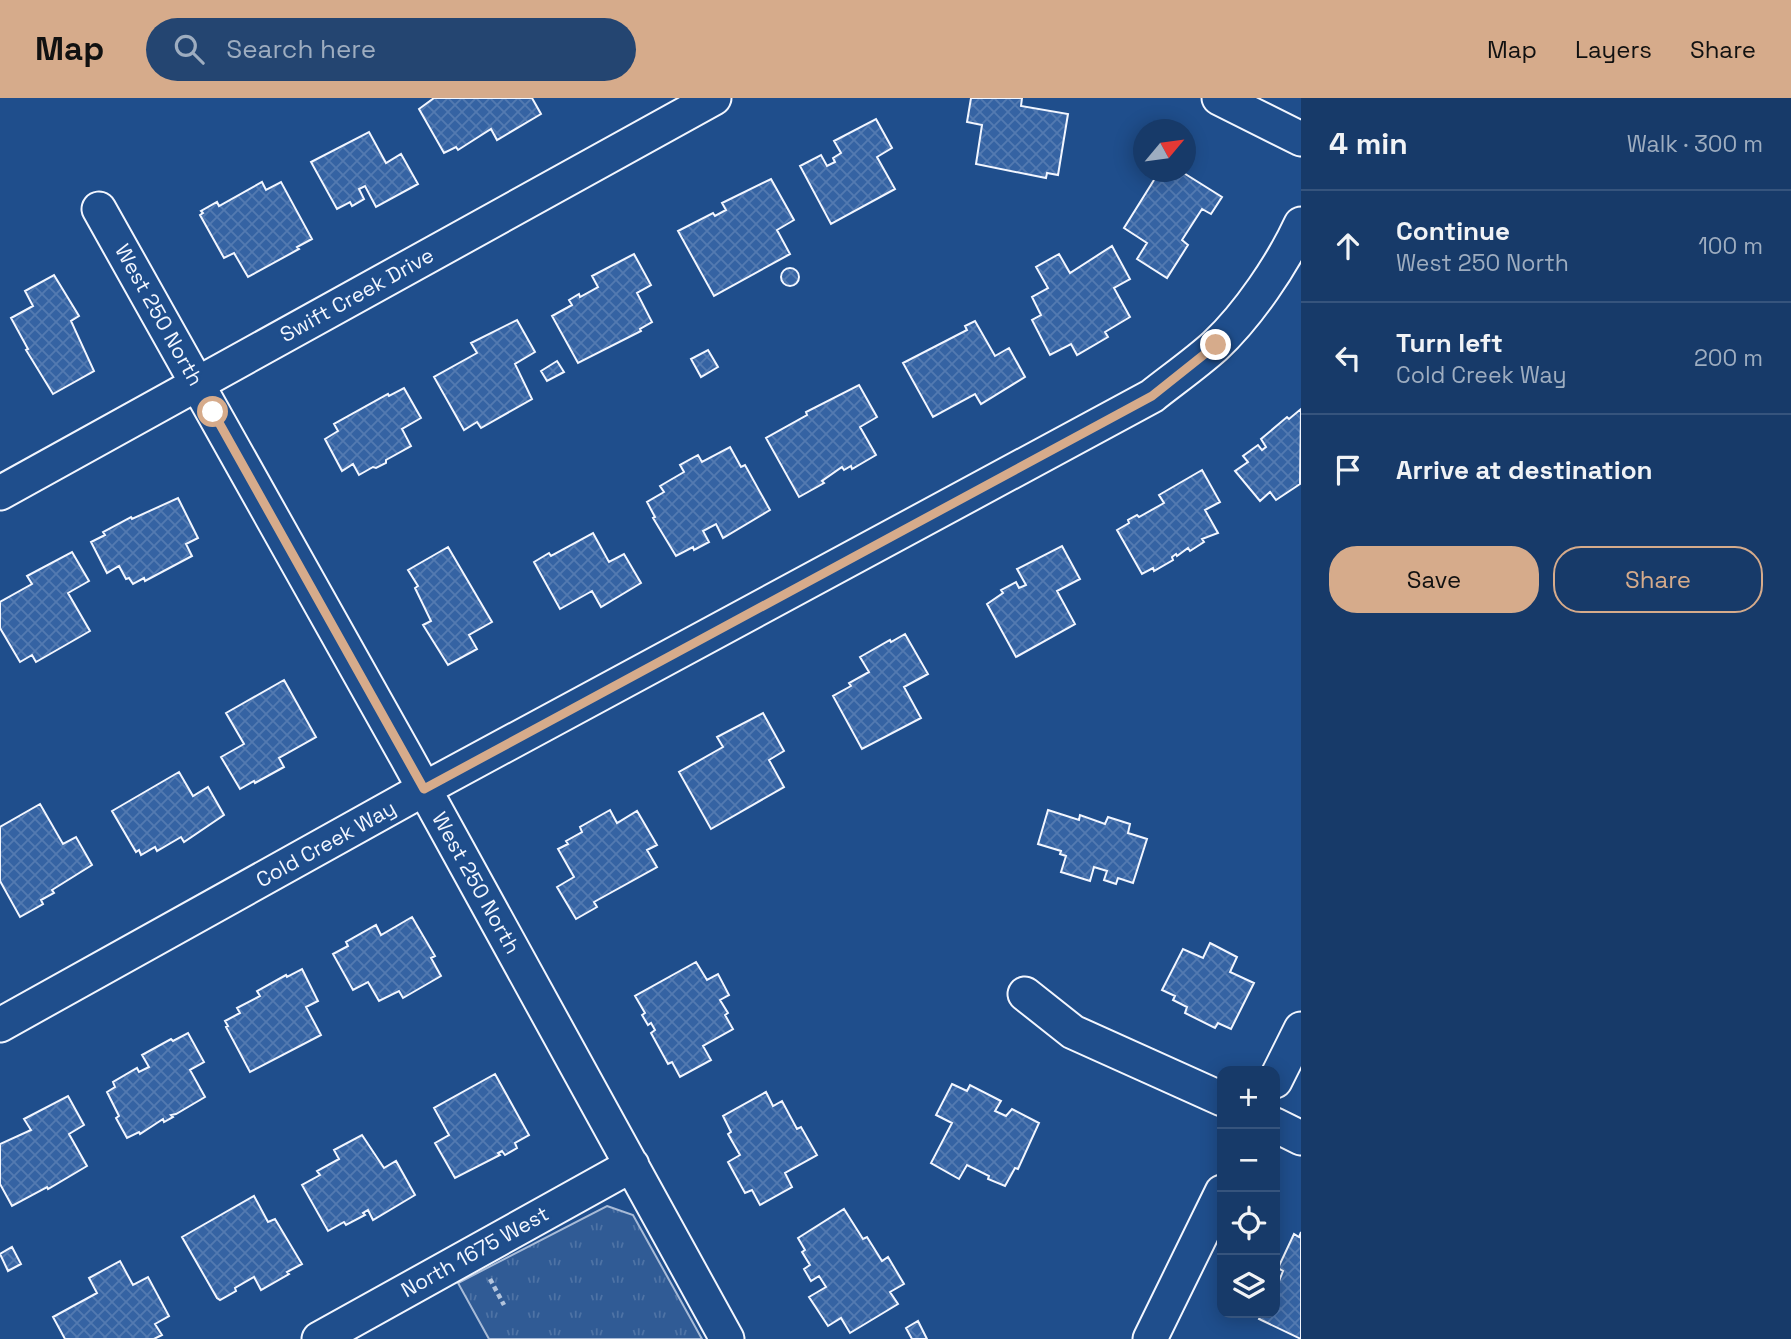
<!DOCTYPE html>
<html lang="en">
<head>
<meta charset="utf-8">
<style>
	body { margin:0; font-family:"Space Grotesk",sans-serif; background:#244571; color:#f1f3f6 }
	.controls { position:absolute; right:21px; bottom:21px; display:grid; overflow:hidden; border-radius:14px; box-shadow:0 4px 18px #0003 }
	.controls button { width:63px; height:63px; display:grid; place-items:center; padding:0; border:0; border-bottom:2px solid #36547d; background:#173a69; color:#f1f3f6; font:35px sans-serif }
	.compass { position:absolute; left:1133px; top:21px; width:63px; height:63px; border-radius:50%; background:#173a69; box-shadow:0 4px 18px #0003; rotate:61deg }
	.stop { position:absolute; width:21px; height:21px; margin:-16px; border:5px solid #d6ab8b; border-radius:50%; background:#fff }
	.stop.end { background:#d6ab8b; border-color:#fff; box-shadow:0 2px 7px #0008 }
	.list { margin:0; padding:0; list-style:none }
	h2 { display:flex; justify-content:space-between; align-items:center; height:91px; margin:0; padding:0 28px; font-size:30px }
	h2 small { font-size:23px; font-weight:400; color:#9eadc0 }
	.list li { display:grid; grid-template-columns:46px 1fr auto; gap:21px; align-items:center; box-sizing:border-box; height:112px; padding:0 28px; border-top:2px solid #36547d }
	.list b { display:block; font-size:26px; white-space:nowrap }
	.list p { margin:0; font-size:23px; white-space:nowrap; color:#9eadc0 }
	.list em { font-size:23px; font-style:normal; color:#9eadc0 }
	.actions { display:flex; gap:14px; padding:21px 28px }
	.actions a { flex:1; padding:16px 0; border:2px solid #d6ab8b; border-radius:28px; text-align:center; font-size:24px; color:#d6ab8b }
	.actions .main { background:#d6ab8b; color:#111 }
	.icon { flex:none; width:38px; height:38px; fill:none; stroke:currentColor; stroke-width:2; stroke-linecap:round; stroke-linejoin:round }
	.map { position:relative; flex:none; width:1301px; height:1241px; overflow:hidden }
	header { display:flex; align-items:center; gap:42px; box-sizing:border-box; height:98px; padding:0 35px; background:#d6ab8b; color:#111 }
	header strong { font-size:33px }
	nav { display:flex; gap:38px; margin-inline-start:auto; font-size:24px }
	.search { width:490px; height:63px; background:#244571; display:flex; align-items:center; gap:18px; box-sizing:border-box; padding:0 24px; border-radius:38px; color:#9eadc0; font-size:26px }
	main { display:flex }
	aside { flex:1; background:#173a69 }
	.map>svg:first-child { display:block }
</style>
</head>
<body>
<header>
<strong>Map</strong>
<div class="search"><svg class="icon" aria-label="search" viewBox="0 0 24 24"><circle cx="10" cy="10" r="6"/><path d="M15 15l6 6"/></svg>Search here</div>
<nav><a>Map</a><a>Layers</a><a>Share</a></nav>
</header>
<main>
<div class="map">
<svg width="1301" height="1241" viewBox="0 0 1301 1241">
	<defs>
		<pattern id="grass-tufts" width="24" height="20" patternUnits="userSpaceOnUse" patternTransform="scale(1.75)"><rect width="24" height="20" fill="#305b95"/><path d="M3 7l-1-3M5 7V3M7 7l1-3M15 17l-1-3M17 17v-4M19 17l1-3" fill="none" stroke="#4e73a5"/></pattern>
		<pattern id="building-cross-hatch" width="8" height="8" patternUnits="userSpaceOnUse" patternTransform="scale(1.75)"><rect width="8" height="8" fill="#3563a3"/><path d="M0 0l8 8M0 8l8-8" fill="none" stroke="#537ab1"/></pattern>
	</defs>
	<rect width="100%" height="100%" fill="#1f4e8c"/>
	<path fill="url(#grass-tufts)" stroke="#a8bbd7" stroke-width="2" d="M607,1108L633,1117L702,1241H489L458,1185Z"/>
	<path fill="url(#building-cross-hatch)" stroke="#f2f6ff" stroke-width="2" d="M434,0H532L541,16L497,42L491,31L458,52L456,49L444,55L419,11Z
		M971,0H1022L1021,8L1068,16L1058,77L1047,75L1046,80L976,66L982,27L967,24Z
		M876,21L892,50L877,59L895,91L831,126L800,68L821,57L827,68L835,64L833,60L841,55L834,43Z
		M369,34L386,65L401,56L418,86L376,109L365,88L359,91L364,101L352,108L350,104L337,111L311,64Z
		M1159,74H1169L1174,76L1176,74H1182L1222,99L1211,116L1202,111L1182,142L1188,147L1167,180L1137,161L1147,145L1124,130Z
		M771,81L794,122L777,132L790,156L714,198L678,133L713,115L715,118L726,112L722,105Z
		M262,84L266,92L281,84L312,141L297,149L299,151L248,179L234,155L224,160L200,117L203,115L201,113L217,104L219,108Z
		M1112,148L1130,181L1114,190L1130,219L1105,234L1108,239L1077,257L1071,246L1050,257L1032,222L1041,217L1032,199L1048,190L1036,169L1059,156L1070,175Z
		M634,156L651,187L637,195L652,224L640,231L641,233L578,265L552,218L572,207L569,202L579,196L580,199L598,189L592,178Z
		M781 179a9 9 0 1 1 18 0a9 9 0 1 1-18 0Z
		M54,177L79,218L71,223L94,273L53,296L26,252L28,251L11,220L33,208L25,193Z
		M517,222L535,254L515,266L532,301L481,330L477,324L464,332L434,279L477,255L471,245Z
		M975,223L995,258L1009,250L1025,279L981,306L975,296L933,319L903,265L967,232L965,228Z
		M708,252L718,269L701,279L691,261Z
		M557,263L564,274L547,283L541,273Z
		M859,287L877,319L860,329L876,357L852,371L851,368L844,372L842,369L822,383L824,385L799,399L766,340L807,317L806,314Z
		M404,290L421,320L402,331L411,348L386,362V365L376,370L373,369L359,377L353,366L342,373L325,341L338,333L334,326L388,296L389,298Z
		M1301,311L1300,386L1276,402L1270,394L1260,403L1235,373L1248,364L1243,358L1258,347L1262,352L1266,349L1261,341L1287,319L1289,321Z
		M730,349L741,369L745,367L770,412L723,440L716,426L703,433L709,444L694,452L693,449L676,458L653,420L655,419L647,404L664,394L660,388L684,374L680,367L698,357L702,364Z
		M1202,372L1220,404L1205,412L1218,435L1202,441L1204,444L1190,453L1188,450L1177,458L1176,456L1172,459L1173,462L1154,473L1153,470L1142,476L1117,432L1129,425L1128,422L1137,417L1139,419L1164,405L1159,397Z
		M178,400L198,440L186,446L192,458L145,483L144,480L133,486L129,480L126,481L119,468L107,475L91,444L105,437L103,434L131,419L132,421Z
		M593,435L609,464L624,456L641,485L601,509L592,493L560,511L534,464L549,455L551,458Z
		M1062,448L1080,481L1057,493L1075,526L1016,559L987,506L1003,495L1001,492L1016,484L1019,490L1026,487L1017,471Z
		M448,449L492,524L469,537L477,551L448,567L423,527L431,523L415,490L418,488L408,472Z
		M72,454L89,483L68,495L90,533L36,564L32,557L20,564L0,530V504L32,486L27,478Z
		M905,536L928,576L904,589L921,620L862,651L833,598L851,588L849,585L869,574L860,559L890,542L891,544Z
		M284,582L316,639L279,660L284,669L255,685L254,683L240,691L221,659L244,646L226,615Z
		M763,615L784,653L769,662L784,689L711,731L679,674L723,649L717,639Z
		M179,674L193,698L208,689L224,717L184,744L181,739L157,753L155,749L141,757L139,752L136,754L112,713Z
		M40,706L63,746L76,739L92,767L52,792L54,795L41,802L43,806L20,819L0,783V729Z
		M610,712L617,725L637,713L657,747L647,752L657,769L594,804L597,809L576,821L557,789L574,779L558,751L568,746L566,743L582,734L580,729Z
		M1048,712L1079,722L1080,717L1105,726L1108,719L1130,726L1128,735L1147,741L1133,785L1118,780L1116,786L1104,782L1107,773L1094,769L1090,783L1061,774L1066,758L1060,756L1061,753L1038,746Z
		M412,819L435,858L431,860L441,878L403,900L399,893L379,903L368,884L353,892L333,856L348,848L346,844L376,827L381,837Z
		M1210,845L1237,859L1230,874L1254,885L1231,931L1218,925L1215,930L1185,915L1187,909L1173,902L1175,898L1162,892L1183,851L1203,860Z
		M696,864L707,882L718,876L729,897L720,902L728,915L725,917L733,931L703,948L711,962L680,979L672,964L668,966L651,935L655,932L651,925L648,927L642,917L645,915L635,898Z
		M302,871L318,903L306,909L321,937L250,974L226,929L228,928L225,923L240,915L237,910L260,898L257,893L286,877L287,879Z
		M188,935L204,964L190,972L205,999L176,1016L171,1017L173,1019L164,1024L163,1021L140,1036L139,1034L127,1040L116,1020L119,1018L107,994L115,989L113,984L137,970L139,974L149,969L142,957L171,941L173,943Z
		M495,976L529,1037L515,1045L517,1050L505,1057L502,1053L498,1055L500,1057L455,1080L435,1045L449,1037L434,1010Z
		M952,986L967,993L970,987L1001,1003L995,1013L1006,1018L1012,1011L1039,1025L1018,1071L1015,1070L1005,1088L988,1081L989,1078L967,1067L959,1081L931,1065L952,1025L936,1017Z
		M766,994L773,1008L782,1003L797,1031L801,1029L817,1057L785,1075L792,1089L760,1107L752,1092L745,1095L728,1064L740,1057L728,1036L731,1034L723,1018Z
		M68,998L84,1027L69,1036L87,1068L48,1091L47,1089L12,1108L0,1086V1046L31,1032L24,1021Z
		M362,1037L384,1070L396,1063L415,1097L373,1122L368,1112L363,1115L365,1117L346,1127L344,1124L328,1133L302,1087L320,1077L317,1073L339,1061L334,1052Z
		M254,1098L268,1124L275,1121L302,1166L287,1174L289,1176L261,1192L254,1179L235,1190L236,1193L220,1202L217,1200L182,1139Z
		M844,1111L863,1141L867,1139L882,1163L888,1159L904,1186L890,1194L898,1206L850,1235L841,1220L828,1228L809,1199L826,1189L819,1178L811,1183L804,1171L810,1167L802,1154L805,1152L798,1140Z
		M1301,1134V1241L1259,1221L1262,1215H1275V1181L1279,1183L1283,1173L1278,1170L1294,1136L1299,1139Z
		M12,1149L21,1166L8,1173L0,1156Z
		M120,1163L133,1187L148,1179L169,1218L155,1226L162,1237L154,1241H65L53,1219L97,1195L89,1180Z
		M918,1223L927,1241H912L906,1230Z"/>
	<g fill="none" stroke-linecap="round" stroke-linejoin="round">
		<g stroke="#f2f6ff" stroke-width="37">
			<path id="minor" d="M1219,0L1301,41
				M99,111L406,658L727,1241
				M0,395L714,0
				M1025,896L1073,934L1222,1001
				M0,927L424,691L1152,298C1172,282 1195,266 1215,248C1248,217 1282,167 1301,126
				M1275,983L1301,931
				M1275,1027L1301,1040
				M319,1241L632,1067
				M1150,1241L1222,1094"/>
		</g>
		<path stroke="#b3c4dc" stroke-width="4.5" stroke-dasharray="5 3.5" stroke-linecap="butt" d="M490,1181L504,1207"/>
		<use href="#minor" stroke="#1f4e8c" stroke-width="33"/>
	</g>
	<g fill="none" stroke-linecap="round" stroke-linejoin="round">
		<path stroke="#d6ab8b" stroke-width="9" d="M213,314L424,691L1152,298L1216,247"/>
	</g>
	<g text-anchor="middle" stroke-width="5" stroke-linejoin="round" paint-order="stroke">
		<g font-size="21" fill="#f2f6ff" stroke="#1f4e8c">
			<text transform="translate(357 197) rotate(-29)" y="7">Swift Creek Drive</text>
			<text transform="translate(159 217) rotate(61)" y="7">West 250 North</text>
			<text transform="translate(326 746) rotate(-29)" y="7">Cold Creek Way</text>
			<text transform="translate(476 785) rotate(61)" y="7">West 250 North</text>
			<text transform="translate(475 1154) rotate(-29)" y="7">North 1675 West</text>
		</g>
	</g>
</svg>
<div class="controls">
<button>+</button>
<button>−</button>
<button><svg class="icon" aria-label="locate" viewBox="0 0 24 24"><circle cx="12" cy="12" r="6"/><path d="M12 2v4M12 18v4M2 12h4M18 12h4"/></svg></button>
<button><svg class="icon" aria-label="layers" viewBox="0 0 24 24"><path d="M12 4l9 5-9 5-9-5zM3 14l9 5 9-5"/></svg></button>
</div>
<svg class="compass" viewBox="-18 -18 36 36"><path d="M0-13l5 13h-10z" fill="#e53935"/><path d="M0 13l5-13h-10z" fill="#9eadc0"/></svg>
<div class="stop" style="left:213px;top:314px"></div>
<div class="stop end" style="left:1216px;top:247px"></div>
</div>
<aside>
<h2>4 min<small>Walk · 300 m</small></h2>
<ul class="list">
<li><svg class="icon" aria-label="ahead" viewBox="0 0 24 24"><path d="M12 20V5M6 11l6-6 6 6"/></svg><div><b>Continue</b><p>West 250 North</p></div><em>100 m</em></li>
<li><svg class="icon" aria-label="left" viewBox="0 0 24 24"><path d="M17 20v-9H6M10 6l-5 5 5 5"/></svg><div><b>Turn left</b><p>Cold Creek Way</p></div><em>200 m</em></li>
<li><svg class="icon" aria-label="arrive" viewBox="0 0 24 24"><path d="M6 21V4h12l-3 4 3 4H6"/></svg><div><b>Arrive at destination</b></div></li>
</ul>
<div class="actions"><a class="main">Save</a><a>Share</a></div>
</aside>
</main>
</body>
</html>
